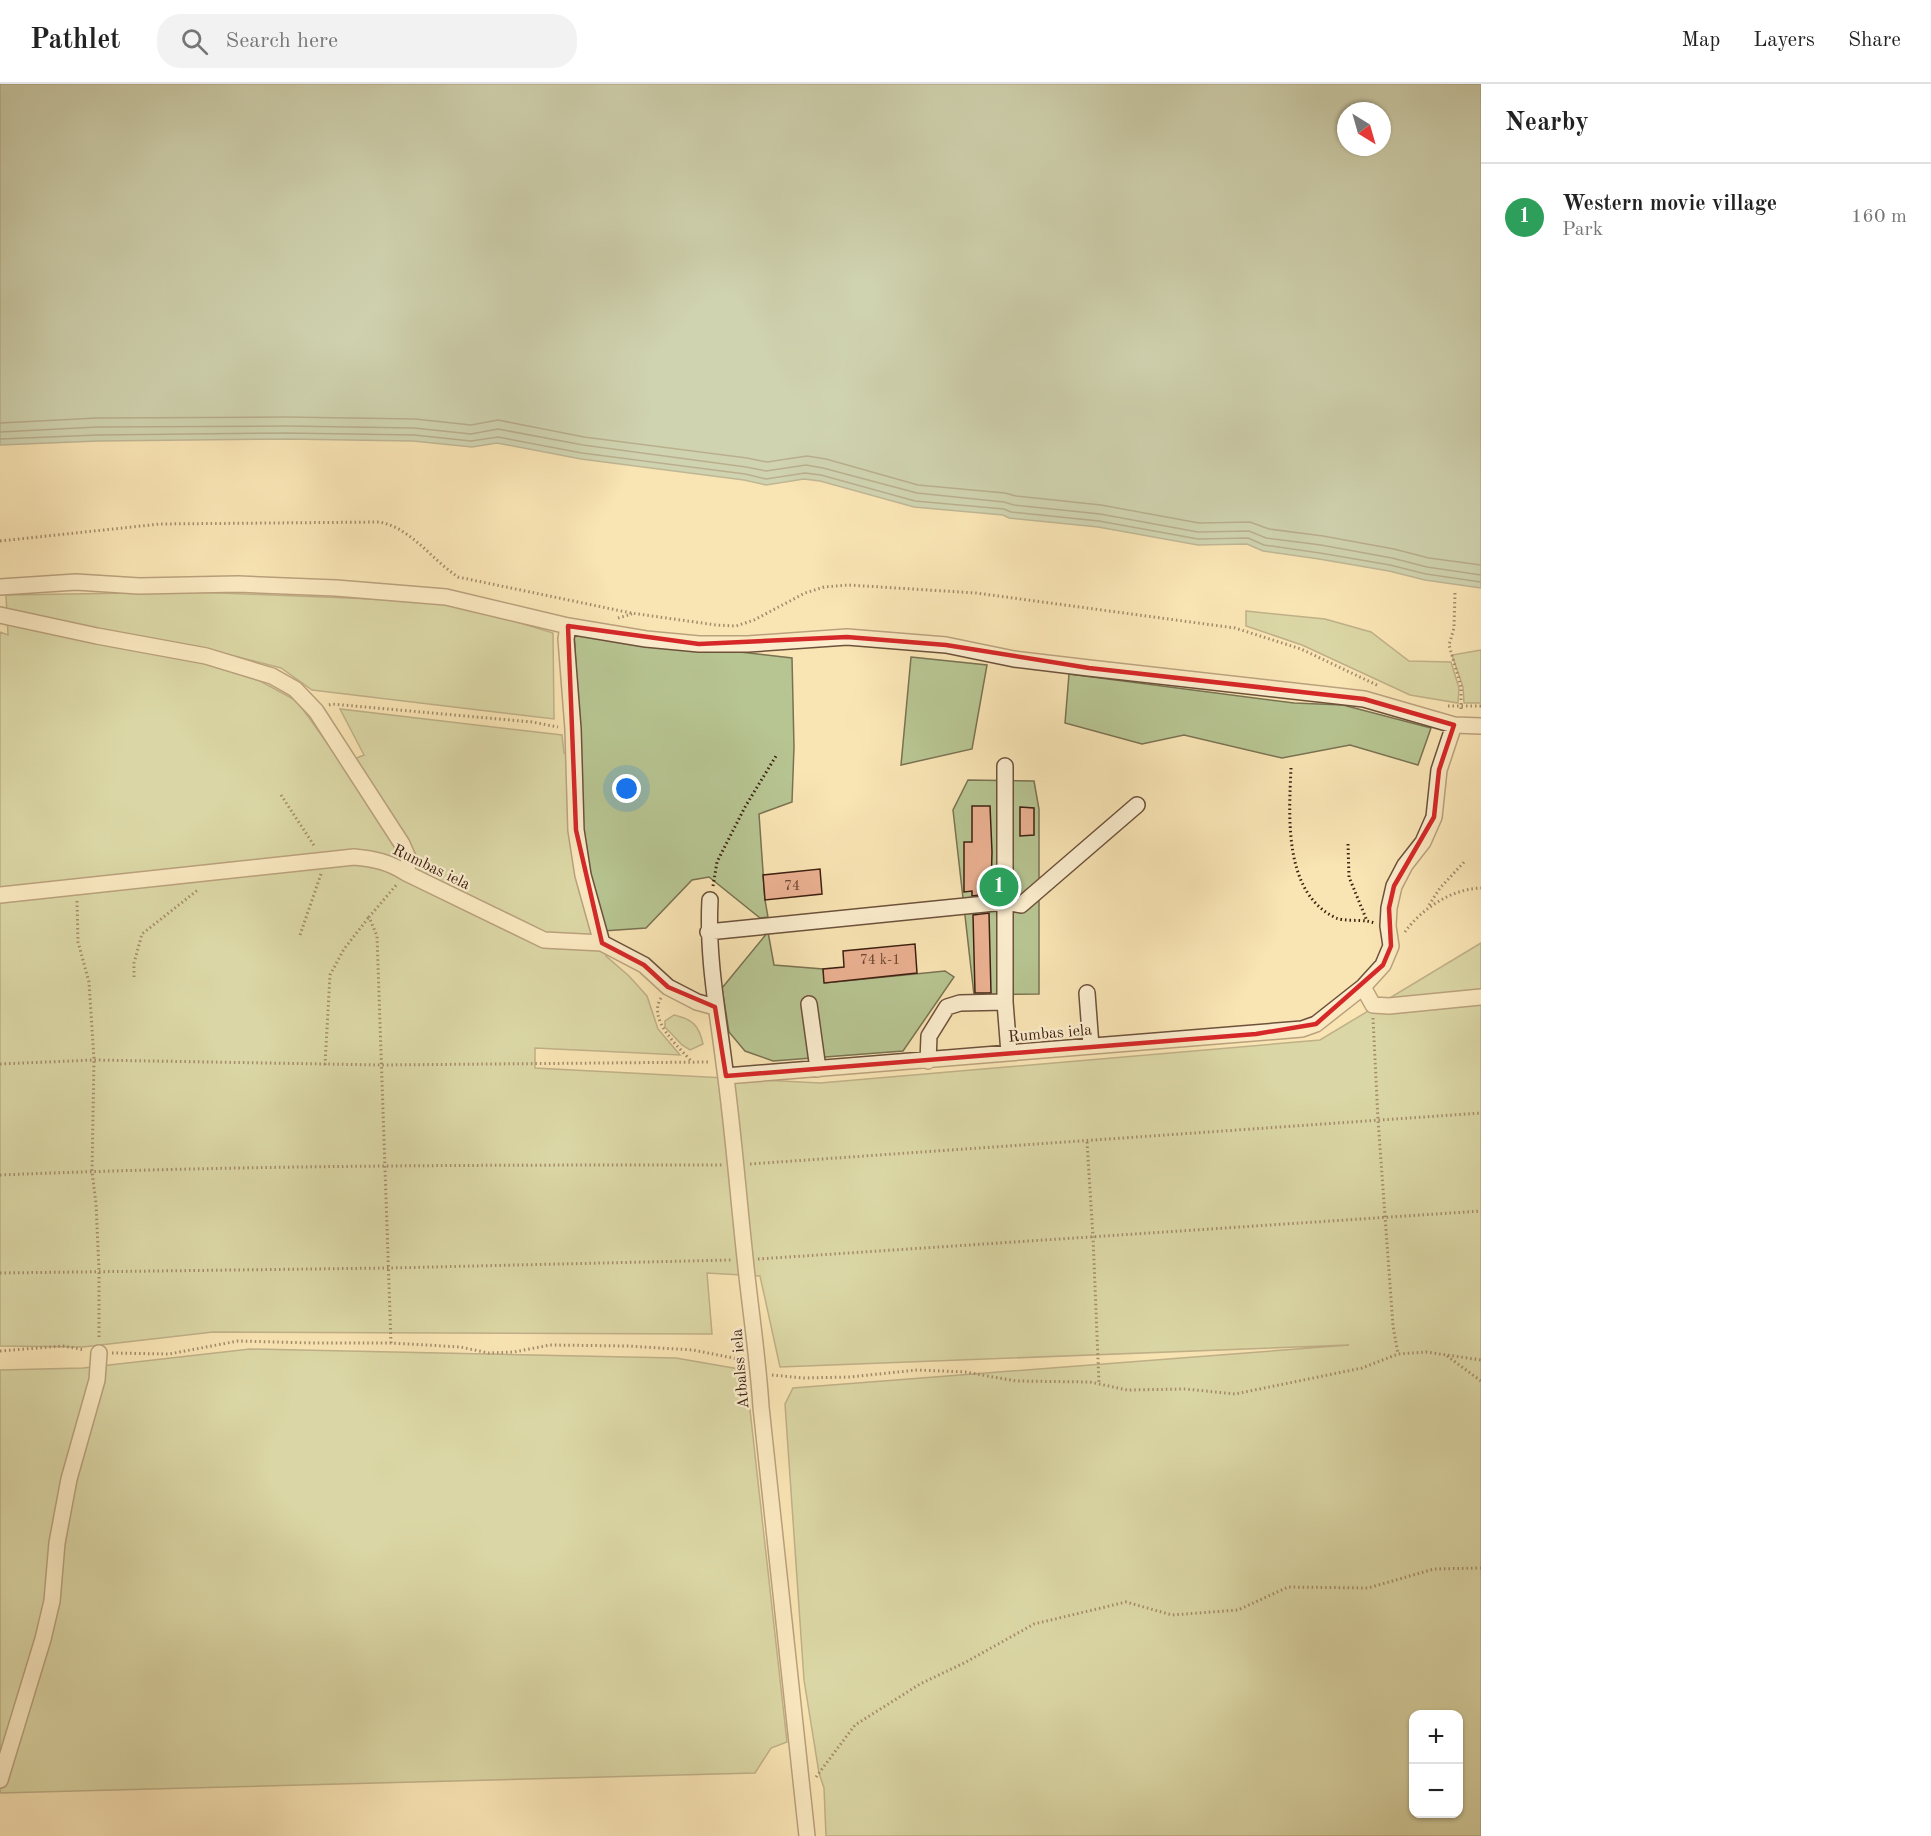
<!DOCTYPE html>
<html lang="en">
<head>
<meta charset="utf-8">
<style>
	body { margin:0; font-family:"Old Standard TT",serif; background:#f2f2f2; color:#222 }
	.controls { position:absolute; right:18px; bottom:18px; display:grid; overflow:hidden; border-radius:12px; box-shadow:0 2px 4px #0004 }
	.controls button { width:54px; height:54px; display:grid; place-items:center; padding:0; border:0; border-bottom:2px solid #e0e0e0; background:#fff; color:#222; font:30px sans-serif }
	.compass { position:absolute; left:1337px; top:18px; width:54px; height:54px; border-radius:50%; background:#fff; box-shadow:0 2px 4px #0004; rotate:143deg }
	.you { position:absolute; left:627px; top:705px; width:21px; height:21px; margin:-15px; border:4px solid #fff; border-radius:50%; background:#1a73e8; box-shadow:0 0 0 9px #1a73e833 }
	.badge { display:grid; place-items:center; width:39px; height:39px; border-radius:50%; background:#1a73e8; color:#fff; font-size:20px; font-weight:700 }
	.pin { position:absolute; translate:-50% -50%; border:3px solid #fff; box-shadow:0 2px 6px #0006 }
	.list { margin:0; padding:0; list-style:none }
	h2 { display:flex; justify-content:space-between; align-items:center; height:78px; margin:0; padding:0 24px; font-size:26px }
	h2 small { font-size:20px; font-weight:400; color:#767676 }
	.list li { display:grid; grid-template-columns:39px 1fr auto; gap:18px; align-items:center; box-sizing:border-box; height:108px; padding:0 24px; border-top:2px solid #e0e0e0 }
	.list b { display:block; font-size:22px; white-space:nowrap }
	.list p { margin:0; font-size:20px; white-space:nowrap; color:#767676 }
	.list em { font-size:20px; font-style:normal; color:#767676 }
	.icon { flex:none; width:33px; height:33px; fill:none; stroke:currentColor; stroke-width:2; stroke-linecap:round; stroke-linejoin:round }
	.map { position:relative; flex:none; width:1481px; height:1752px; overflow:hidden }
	header { display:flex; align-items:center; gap:36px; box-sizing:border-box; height:84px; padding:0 30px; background:#fff; border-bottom:2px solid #e0e0e0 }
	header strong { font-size:28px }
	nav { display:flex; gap:33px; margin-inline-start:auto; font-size:21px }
	.search { width:420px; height:54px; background:#f2f2f2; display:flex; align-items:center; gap:15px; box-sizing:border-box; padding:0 21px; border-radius:24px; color:#767676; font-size:22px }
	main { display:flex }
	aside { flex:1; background:#fff }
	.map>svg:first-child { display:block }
</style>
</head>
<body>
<header>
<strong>Pathlet</strong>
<div class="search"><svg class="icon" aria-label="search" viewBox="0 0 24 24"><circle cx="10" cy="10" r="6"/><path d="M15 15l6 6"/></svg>Search here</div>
<nav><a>Map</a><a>Layers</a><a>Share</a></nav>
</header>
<main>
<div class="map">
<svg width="1481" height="1752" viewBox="0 0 1481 1752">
	<rect width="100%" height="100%" fill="#f9e4b4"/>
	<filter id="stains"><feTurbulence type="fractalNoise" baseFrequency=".00333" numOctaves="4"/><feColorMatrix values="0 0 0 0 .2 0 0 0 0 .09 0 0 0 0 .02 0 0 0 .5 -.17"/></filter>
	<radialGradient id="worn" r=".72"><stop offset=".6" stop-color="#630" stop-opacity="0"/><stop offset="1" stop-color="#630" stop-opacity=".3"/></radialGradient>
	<path fill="#b7c592" stroke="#7a7252" stroke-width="1.5" fill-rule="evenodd" d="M196,508L421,517L474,525L553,549L554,635L312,606L281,584L195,562V577L260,597L297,617L342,680L364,671L340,625L562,651L564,669L581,668L574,549L792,574L794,663L792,718L759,730L765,816L768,833L760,834L709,793L692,796L646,844L603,847L606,872L629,892L647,912L658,945L680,971L535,964V984L820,999L1320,956L1481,859V1752H826L824,1704L819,1689L804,1596L785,1320L793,1304L1349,1261L780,1283L760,1192L707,1189L712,1250L213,1248L83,1263L0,1262V548L8,551L6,511ZM1414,1630H1458V1730H1414Z
		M1246,527L1325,535L1371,548L1409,577L1451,578L1459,604L1458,619L1410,611L1302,561L1246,542Z
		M1481,566V619H1464L1463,603L1452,571Z
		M911,573L987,581L972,665L901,681Z
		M1069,590L1294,619L1343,621L1431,644L1418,681L1350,661L1282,674L1184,651L1142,660L1065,639Z
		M968,696L1034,697L1039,725V910L974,911L953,726Z
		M768,848L774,881L823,885L825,899L945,887L954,893L903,967L773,977L745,967L729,948L722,904Z
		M674,931C692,935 699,941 703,960L690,966L682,961L665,943V937Z
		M250,1265L676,1274L739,1285L749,1317L787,1658L771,1664L755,1689L0,1709V1286L83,1284Z"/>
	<path fill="#9ebfac" stroke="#787f6e" stroke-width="1.5" fill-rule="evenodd" d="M0,0H1481V504L1425,496L1389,487L1319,475L1263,467L1247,460L1198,461L1098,443L1009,434L1003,431L914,423L820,397L804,395L766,401L744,396L581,375L497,359L472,363L413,357L286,355L98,357L0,361ZM1346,27H1382V63H1346Z"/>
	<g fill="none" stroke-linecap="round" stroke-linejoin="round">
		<path stroke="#6e705e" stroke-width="1.5" d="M0,339L97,334L286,333L415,335L471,341L498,336L584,353L747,374L767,378L807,372L826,375L918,401L1005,409L1016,412L1101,421L1199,439L1250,438L1269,445L1323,452L1394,465L1429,474L1481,481
			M0,348L97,343L286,342L414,344L471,350L498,345L583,361L746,383L766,387L806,381L823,384L917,409L1004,418L1014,421L1100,430L1198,448L1249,447L1266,454L1321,461L1392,474L1427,483L1481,491
			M0,355L98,351L286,349L414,351L471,357L498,353L582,369L745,390L766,395L805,389L821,391L915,417L1004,425L1011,428L1099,437L1198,455L1248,454L1264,461L1320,469L1390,481L1426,490L1481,498"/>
	</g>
	<path fill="#ebb192" stroke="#3e2011" stroke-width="1.5" d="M972,722H990L992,768L991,807H989V810L972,812V807L964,808V758H972Z
		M1020,723L1034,724V751L1020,752Z
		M820,785L822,810L765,816L763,791Z
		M989,829L991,909H975L973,831Z
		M915,860L917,889L824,899L823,885L844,883L843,867Z"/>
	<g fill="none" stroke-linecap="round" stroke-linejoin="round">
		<g stroke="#6d513a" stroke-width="18">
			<path id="minor" d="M0,503L76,498L139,502L238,500L336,504L446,513L568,542L646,555L699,560H748L847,553L946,561L1014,575L1089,584L1364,615L1454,641
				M0,531L97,552L206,572L272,592L295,605L316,627L402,760L409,776L406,789
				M568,542L566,555L573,645L576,746L583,791L602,859
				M1481,642L1454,641L1439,686L1434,733L1423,758L1405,781L1394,802L1389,824L1388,842L1391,862L1383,881L1363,903L1373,921L1389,922L1481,913
				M1005,682V818L1021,821L1137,721
				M0,811L354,773C375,775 389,778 406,789L544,856L602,859L644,881L668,903L697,918L715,923
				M710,816C707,871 717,924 724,979C733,1044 738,1109 745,1174C750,1224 758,1273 761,1323L807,1752
				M708,848L1005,818V918L1009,969
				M1087,909L1091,962
				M809,920L818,985
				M928,977L929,952L947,923L960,919L1005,918
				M726,992L1302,945L1316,940L1363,903
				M0,1696L43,1555L52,1517L57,1459L69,1395L97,1296L99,1269"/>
		</g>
		<path stroke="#3e2011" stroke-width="3" stroke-dasharray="1.5 3" stroke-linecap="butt" d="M0,457L160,440L380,438C412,445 431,475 458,493L631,529L716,541L736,542L754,536L805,509L824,503L848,501L976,509L1235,544L1301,565L1379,602
			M1455,509L1454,544L1449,561L1461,603V625
			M618,534L632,530
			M329,621L332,620L532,638L558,643
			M1448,622H1481
			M1291,684C1289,732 1283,809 1336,834C1344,837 1358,836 1367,837
			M281,711L315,763
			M1348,760L1349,793L1367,837L1375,839
			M713,802L717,778L745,723L776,672
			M77,817L78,858L89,898L94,976L92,1087L96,1120L99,1186V1255
			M1429,821L1440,804L1466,776
			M1405,848C1422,824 1452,805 1481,804
			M300,851L321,790
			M134,893V879L142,850L199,805
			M661,914C647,936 679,963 692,978
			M1373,934L1378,1036L1393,1242L1398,1270
			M0,980L94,976L382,981L710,978
			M325,981L330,891L344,865L369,833
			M1087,1058L1093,1153L1099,1300
			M750,1080L1481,1029
			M0,1091C241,1081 481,1081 722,1081
			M758,1175L1481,1127
			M0,1189L389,1184L731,1176
			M391,1259L377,852L369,833L398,799
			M0,1267L63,1262L85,1266
			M112,1269L169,1270L238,1257L314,1259H391L460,1263L489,1269L514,1268L550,1261L627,1262L693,1266L743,1276
			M1447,1272L1481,1297
			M772,1291L803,1294L850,1293L917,1286L965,1288L1016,1297L1090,1298L1127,1306L1186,1305L1235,1310L1362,1284L1398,1270L1426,1268L1481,1276
			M816,1693L855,1641L920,1600L966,1578L1034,1540L1126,1518L1172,1531L1238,1526L1288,1503L1368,1504L1434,1485L1481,1484"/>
		<use href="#minor" stroke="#fbedce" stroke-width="15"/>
	</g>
	<path d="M0 0H1481V1752H0ZM568,542L699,560L847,553L946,561L1089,584L1364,615L1454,641L1439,686L1434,733L1394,802L1389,824L1391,862L1383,881L1316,940L1256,950L726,992L715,923L668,903L644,881L602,859L576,746Z" fill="#f9e4b4" fill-opacity=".55" fill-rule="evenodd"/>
	<path fill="none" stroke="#d62828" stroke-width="4.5" stroke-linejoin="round" d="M568,542L699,560L847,553L946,561L1089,584L1364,615L1454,641L1439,686L1434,733L1394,802L1389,824L1391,862L1383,881L1316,940L1256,950L726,992L715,923L668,903L644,881L602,859L576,746Z"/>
	<g text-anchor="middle" stroke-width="4.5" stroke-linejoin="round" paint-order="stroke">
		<g font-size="14" fill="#694431">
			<text x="792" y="806">74</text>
			<text x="880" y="880">74 k-1</text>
		</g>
		<g font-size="16" fill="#3e2011" stroke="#fbedce">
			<text transform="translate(432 782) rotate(26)" y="6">Rumbas iela</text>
			<text transform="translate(1050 948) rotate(-5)" y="6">Rumbas iela</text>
			<text transform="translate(739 1285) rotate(-95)" y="6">Atbalss iela</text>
		</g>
	</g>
	<rect width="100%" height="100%" filter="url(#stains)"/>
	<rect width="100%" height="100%" fill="url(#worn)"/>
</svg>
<div class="controls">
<button>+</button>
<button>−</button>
</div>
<svg class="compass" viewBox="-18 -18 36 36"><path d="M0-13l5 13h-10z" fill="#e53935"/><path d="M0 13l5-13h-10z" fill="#767676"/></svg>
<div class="you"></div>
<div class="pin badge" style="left:999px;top:803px;background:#2e9e5b">1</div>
</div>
<aside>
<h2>Nearby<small></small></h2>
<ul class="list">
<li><span class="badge" style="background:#2e9e5b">1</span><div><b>Western movie village</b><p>Park</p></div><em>160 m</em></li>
</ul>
</aside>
</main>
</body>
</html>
